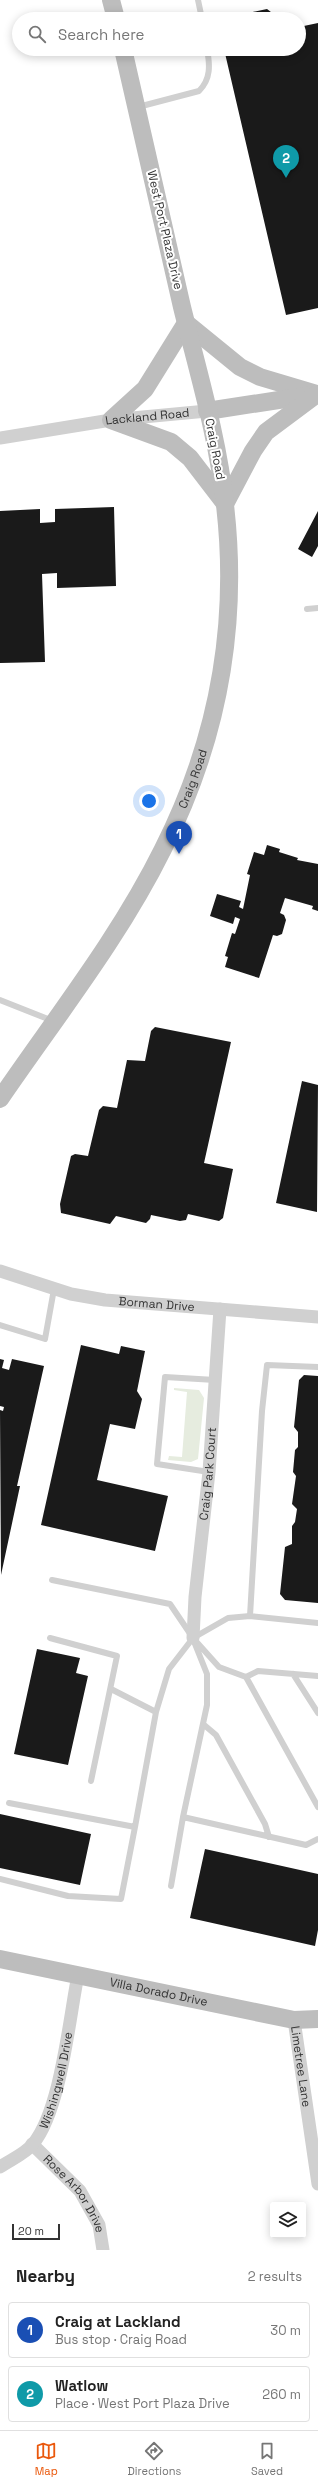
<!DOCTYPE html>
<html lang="en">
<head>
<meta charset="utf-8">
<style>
	body { margin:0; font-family:"Space Grotesk",sans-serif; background:#f2f2f2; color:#222 }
	.controls { position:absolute; right:12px; bottom:12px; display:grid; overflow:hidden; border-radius:4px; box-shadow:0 2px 10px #0003 }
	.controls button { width:36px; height:36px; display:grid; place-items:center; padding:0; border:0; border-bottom:1px solid #e0e0e0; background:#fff; color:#222; font:20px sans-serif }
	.scale { position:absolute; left:12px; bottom:10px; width:48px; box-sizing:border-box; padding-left:4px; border:2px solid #333; border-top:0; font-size:11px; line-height:14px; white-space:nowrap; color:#333; -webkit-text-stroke:3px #fff; paint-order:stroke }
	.you { position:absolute; left:149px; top:801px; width:14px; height:14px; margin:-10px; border:3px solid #fff; border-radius:50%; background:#1a73e8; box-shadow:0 0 0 6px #1a73e833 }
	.badge { display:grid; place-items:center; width:26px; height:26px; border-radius:50%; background:#ea580c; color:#fff; font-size:13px; font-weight:700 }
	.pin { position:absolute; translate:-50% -33px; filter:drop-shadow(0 1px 2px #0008) }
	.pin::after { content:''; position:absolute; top:21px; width:14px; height:12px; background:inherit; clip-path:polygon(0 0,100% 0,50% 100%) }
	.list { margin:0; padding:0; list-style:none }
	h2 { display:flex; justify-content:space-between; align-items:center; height:52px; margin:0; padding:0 16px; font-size:17px }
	h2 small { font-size:13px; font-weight:400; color:#767676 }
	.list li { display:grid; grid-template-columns:26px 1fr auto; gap:12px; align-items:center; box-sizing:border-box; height:56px; margin:0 8px 8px; padding:0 8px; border:1px solid #e0e0e0; border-radius:4px }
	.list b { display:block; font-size:15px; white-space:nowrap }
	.list p { margin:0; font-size:13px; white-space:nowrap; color:#767676 }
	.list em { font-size:13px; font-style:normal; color:#767676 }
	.icon { flex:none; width:22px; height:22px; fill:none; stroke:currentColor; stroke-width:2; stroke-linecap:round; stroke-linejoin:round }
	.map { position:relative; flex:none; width:318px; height:2250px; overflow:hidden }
	.search { position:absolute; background:#fff; box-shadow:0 2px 10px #0003; left:12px; right:12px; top:12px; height:44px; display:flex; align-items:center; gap:10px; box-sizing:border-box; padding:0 14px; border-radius:22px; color:#767676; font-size:15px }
	.sheet { height:180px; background:#fff }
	nav { display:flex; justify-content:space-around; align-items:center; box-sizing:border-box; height:56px; border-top:1px solid #e0e0e0; background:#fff; font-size:11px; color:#767676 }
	nav a { display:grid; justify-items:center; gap:2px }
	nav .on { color:#ea580c }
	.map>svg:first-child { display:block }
</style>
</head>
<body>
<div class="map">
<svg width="318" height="2250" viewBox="0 0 318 2250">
	<rect width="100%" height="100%" fill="#fff"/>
	<path fill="#e6ecdf" d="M174,1388L199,1390L204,1398L198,1459L191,1462L168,1460L169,1456L182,1457L187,1392L174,1390Z"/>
	<path fill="#1a1a1a" d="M267,9L280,19H225V18Z
		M318,23V308L286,315L224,49H299V27Z
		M114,507L116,586L57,588V573L42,574L45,662L0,663V511L40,509V523L55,522V509Z
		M318,511V546L312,557L298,549Z
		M267,845L280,849L279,852L298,858L297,860L318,864V911L312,909L313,906L285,898L280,913L284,915L286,920L282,934L277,936L273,935L259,978L225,967L228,957L225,956L232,933L235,934L240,919L235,917L233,924L210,916L217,894L241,901L239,907L243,909L250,875L247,874L254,852L264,855Z
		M155,1027L231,1042L204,1163L233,1169L223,1218L219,1221L188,1214L186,1220L180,1221L151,1215L150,1219L146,1223L116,1216L110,1224L61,1213L60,1204L71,1156L75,1154L88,1156L99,1110L103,1106L117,1108L127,1060L145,1061L151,1031Z
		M302,1081L318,1085L317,1212L276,1203Z
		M81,1345L119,1354L121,1346L145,1351L137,1391L142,1399L135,1429L110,1424L97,1480L168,1496L155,1551L41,1525Z
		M0,1359L4,1360L2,1368L9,1370L12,1359L44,1366L17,1486H20L1,1575L0,1410L3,1411L4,1407L0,1406Z
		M304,1375L318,1376V1603L285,1600L280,1594L285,1547L292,1544V1526L295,1522L297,1509L292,1504L296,1476L293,1472L295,1450L298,1447V1432L294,1427L299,1380Z
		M37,1649L80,1658L76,1673L88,1676L68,1765L14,1754Z
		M0,1814L91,1834L80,1885L0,1868Z
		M205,1849L318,1874V1930L315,1946L190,1918Z"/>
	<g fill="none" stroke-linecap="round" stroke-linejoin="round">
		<path stroke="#d0d0d0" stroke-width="6" d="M198,0L202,19
			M138,107L199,91C211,79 210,65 207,49
			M307,609L318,608
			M0,1000L53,1021
			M0,1325L45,1339L54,1289
			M318,1367L267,1365L262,1411L250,1616L318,1623
			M209,1472L157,1464L165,1377L215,1380
			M52,1580L170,1604L193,1638L219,1667L246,1677L318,1807
			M50,1638L117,1656L91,1781
			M195,1644L207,1674V1705L183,1817L306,1845L318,1839
			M293,1674L318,1713
			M246,1677L258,1671L318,1676
			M111,1689L156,1712L169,1669L193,1638L228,1618L250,1616
			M203,1724L216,1735L265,1824L269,1837
			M9,1803L135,1827L156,1712
			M0,1879L68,1896L121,1899L135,1827
			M171,1886L183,1817"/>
		<g stroke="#d0d0d0" stroke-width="13">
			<path id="s1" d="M0,438L111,420L207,411"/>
			<path id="s2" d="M0,1271L71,1294L105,1300L318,1317"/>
			<path id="s3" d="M193,1638L195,1597L209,1472L220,1309"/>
			<path id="s4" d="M294,2020L318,2184"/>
			<path id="s5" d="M32,2144L80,2191L99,2225L103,2250"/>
			<path id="s6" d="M0,2167C10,2160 25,2154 33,2144C61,2110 69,2019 78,1975"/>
		</g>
		<g stroke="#bdbdbd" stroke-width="18">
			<path d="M111,0L116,19"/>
			<path d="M186,323L145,389L111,420L171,442L190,458L223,501"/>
			<path d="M186,323L240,367L260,377L317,394"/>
			<path d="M207,411L311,395"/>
			<path d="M225,504L253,451L266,432L317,394"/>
			<path id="s7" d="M0,1099C56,1017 119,938 163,849C218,740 239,626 225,505C218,438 198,372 182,307C162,221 143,135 123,49"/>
			<path id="s8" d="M0,1959L294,2020L318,2019"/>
		</g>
	</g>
	<g text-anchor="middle" stroke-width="4" stroke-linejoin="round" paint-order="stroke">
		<g font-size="12" fill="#333" stroke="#fff">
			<text transform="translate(165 230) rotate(77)" y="4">West Port Plaza Drive</text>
			<text dy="4" stroke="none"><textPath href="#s1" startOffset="149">Lackland Road</textPath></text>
			<text transform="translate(215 449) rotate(79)" y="4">Craig Road</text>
			<text dy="4" stroke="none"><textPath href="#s7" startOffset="375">Craig Road</textPath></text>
			<text dy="4" stroke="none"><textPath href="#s2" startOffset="161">Borman Drive</textPath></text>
			<text dy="4" stroke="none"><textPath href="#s3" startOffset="165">Craig Park Court</textPath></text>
			<text dy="4" stroke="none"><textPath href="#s8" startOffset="162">Villa Dorado Drive</textPath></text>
			<text dy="4" stroke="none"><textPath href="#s4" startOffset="47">Limetree Lane</textPath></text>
			<text dy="4" stroke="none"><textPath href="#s6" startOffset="109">Wishingwell Drive</textPath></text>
			<text dy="4" stroke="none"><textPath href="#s5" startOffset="66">Rose Arbor Drive</textPath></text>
		</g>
	</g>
</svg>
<div class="controls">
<button><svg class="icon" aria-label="layers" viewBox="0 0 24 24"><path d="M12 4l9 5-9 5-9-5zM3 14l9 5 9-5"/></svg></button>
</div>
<div class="scale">20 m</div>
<div class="you"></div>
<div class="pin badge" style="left:179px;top:854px;background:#1a4fb4">1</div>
<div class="pin badge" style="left:286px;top:178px;background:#0f9aa8">2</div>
<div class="search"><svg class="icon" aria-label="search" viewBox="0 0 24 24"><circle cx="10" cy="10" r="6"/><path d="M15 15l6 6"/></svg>Search here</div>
</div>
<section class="sheet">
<h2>Nearby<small>2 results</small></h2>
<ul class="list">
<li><span class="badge" style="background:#1a4fb4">1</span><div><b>Craig at Lackland</b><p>Bus stop · Craig Road</p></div><em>30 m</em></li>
<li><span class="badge" style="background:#0f9aa8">2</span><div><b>Watlow</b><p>Place · West Port Plaza Drive</p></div><em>260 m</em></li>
</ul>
</section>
<nav>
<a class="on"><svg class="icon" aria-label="map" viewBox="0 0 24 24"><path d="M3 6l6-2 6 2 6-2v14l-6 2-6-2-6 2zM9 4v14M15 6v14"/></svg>Map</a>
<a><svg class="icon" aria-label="directions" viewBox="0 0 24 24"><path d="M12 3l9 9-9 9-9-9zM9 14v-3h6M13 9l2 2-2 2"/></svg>Directions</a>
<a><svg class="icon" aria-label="saved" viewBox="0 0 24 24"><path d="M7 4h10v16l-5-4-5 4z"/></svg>Saved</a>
</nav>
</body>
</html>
